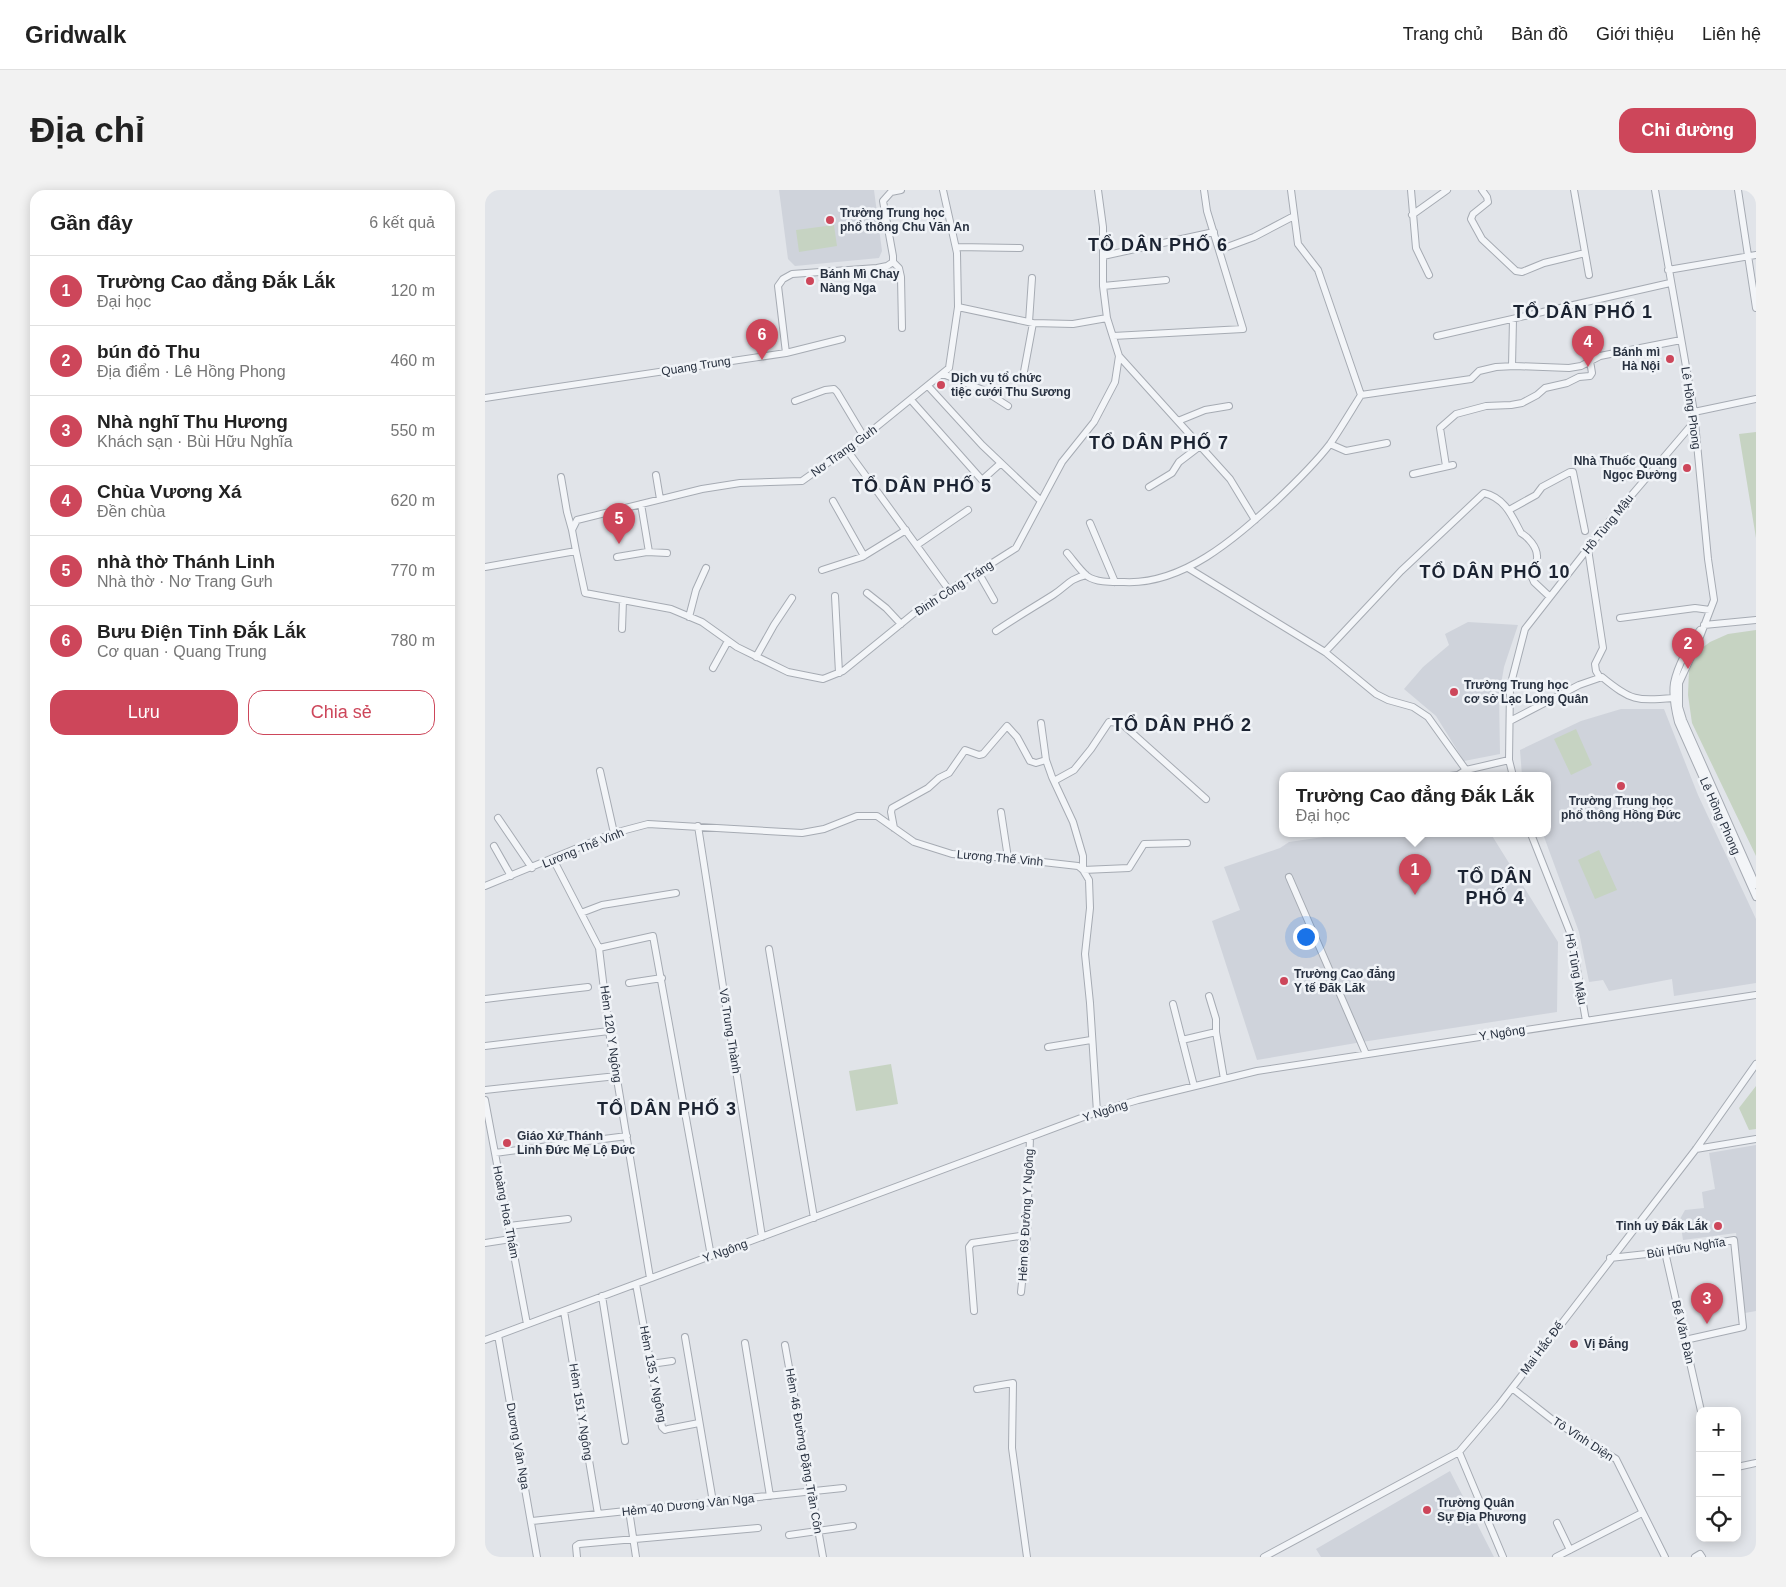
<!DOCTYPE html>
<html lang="vi">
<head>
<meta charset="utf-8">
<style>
	body { margin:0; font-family:Arial,sans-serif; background:#f2f2f2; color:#222 }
	.controls { position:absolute; right:15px; bottom:15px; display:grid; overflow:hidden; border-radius:10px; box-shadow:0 2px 12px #0003 }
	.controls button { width:45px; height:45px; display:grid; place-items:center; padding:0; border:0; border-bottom:1px solid #e0e0e0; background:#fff; color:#222; font:25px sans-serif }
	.you { position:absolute; left:820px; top:746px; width:18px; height:18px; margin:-12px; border:4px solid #fff; border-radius:50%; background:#1a73e8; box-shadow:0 0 0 8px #1a73e833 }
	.badge { display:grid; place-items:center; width:32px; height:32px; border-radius:50%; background:#cd465a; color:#fff; font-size:16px; font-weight:700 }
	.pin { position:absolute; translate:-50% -41px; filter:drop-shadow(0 1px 2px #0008) }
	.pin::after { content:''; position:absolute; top:26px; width:18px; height:15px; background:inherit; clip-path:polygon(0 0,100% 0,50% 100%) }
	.popup { position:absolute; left:794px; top:582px; width:272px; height:65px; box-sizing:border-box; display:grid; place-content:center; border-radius:10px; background:#fff; filter:drop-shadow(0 1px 4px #0005); font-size:16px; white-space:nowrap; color:#767676 }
	.popup b { font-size:19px; color:#222 }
	.popup::after { content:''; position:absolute; left:50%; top:100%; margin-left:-10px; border:10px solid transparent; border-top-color:#fff }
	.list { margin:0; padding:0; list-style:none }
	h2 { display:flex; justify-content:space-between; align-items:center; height:65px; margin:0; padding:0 20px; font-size:21px }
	h2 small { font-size:16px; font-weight:400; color:#767676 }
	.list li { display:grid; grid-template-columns:32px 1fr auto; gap:15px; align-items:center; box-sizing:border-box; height:70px; padding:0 20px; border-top:1px solid #e0e0e0 }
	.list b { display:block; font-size:19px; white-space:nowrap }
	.list p { margin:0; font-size:16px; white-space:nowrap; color:#767676 }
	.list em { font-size:16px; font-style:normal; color:#767676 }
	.actions { display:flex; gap:10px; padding:15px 20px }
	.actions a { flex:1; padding:11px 0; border:1px solid #cd465a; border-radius:15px; text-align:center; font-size:18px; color:#cd465a }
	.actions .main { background:#cd465a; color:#fff }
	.icon { flex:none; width:28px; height:28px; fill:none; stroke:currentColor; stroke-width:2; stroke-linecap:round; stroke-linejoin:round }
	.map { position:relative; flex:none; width:1271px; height:1367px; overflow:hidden; border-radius:15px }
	header { display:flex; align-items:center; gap:30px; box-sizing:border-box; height:70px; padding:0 25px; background:#fff; border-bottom:1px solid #e0e0e0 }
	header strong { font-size:24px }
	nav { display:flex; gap:28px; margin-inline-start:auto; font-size:18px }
	.intro { display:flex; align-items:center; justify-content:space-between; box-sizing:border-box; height:120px; padding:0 30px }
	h1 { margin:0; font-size:35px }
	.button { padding:12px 22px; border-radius:15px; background:#cd465a; color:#fff; font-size:18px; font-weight:700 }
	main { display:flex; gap:30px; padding:0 30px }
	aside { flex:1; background:#fff; border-radius:15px; box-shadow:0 2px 12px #0003 }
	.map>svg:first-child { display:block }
</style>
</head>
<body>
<header>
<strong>Gridwalk</strong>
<nav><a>Trang chủ</a><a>Bản đồ</a><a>Giới thiệu</a><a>Liên hệ</a></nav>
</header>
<div class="intro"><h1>Địa chỉ</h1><a class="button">Chỉ đường</a></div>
<main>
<aside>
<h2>Gần đây<small>6 kết quả</small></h2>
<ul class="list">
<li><span class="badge">1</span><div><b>Trường Cao đẳng Đắk Lắk</b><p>Đại học</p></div><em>120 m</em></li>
<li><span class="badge">2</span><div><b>bún đỏ Thu</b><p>Địa điểm · Lê Hồng Phong</p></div><em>460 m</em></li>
<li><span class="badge">3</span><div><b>Nhà nghĩ Thu Hương</b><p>Khách sạn · Bùi Hữu Nghĩa</p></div><em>550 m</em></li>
<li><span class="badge">4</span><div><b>Chùa Vương Xá</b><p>Đền chùa</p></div><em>620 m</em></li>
<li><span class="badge">5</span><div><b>nhà thờ Thánh Linh</b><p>Nhà thờ · Nơ Trang Gưh</p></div><em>770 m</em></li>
<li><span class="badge">6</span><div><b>Bưu Điện Tỉnh Đắk Lắk</b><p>Cơ quan · Quang Trung</p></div><em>780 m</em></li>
</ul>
<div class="actions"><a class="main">Lưu</a><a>Chia sẻ</a></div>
</aside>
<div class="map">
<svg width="1271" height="1367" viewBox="0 0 1271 1367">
	<rect width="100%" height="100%" fill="#e1e4e9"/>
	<path fill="#cfd3db" d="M294,0H389L397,61L394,68L310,76L303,69Z
		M983,432L1033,435L1019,477L1014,506L1015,564L979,571L951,526L919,499L938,477L964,455L960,444Z
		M1136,519H1179L1213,605L1271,729V793L1189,806L1187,789L1124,801L1118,790L1104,792L1094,742L1058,644H1062V586H1037L1035,560L1096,531Z
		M859,644H1006L1073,752L1072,822L877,852L772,870L727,731L755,720L739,677L795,658L804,652Z
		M1271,955V1121L1260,1123L1251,1043L1198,1050L1195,1029L1200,1020L1219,1018L1217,1002L1230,999L1224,963Z
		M965,1281L1009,1367H836L831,1359Z"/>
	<path fill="#c6d3c2" d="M349,35L352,56L314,62L311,40Z
		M1271,242V348L1254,244Z
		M1271,440V666L1207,533L1203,505L1204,480L1209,468L1217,458L1225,452L1243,444Z
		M1091,539L1107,575L1086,585L1069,549Z
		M1114,660L1132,700L1110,709L1093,670Z
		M406,874L413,914L371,921L364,881Z
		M1271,896V939L1264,940L1254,918Z"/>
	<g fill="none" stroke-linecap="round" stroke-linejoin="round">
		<g stroke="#a6abb3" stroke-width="8">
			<path id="minor" d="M806,0L813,54L833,80L876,205
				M926,0L931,58L944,85
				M997,0L1002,7L1003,12L988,24L986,29L997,49L1031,81L1037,82L1059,73L1100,63
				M1089,0L1104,85
				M1170,0L1209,222L1223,369L1229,410L1213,452L1194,493V517L1198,530L1271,695
				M1253,0L1271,118
				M927,25L962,0
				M471,57L535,58
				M734,60L769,47L809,26
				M618,66L729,42
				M408,72L414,78L416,87L417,138
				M1183,80L1271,65
				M618,96L681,90
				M473,117L548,133L588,134L622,128
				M544,132L547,88
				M628,146L758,139L722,21L719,0
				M952,146L1185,93
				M301,163L357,149
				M634,166L745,289L770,330
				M1027,176L1028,129
				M458,184L498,200L523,216
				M538,187L548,133
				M443,196L497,255L556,311
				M0,208L301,163L293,96L298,89L307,84L392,78L402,76L408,72V66L398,11L406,2L416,0
				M426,210L497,290L516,273
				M310,211L340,200L349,199L352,202L379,247
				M1209,222L1271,209
				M693,231L720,220L744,216
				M845,254L861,261L902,253
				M362,260L464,400
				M961,276L955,238L971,224L1001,216L1026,215L1037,213L1052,205L1060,198L1082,193L1094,187L1105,186L1107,183L1105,171
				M928,284L968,275
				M171,285L175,309
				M76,287L82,322L87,340
				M664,297L687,283L694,272L715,256
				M348,311L379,366
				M156,314L164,362
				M1024,320L1051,305L1057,297L1085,282H1088L1100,341
				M605,333L630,392
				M432,355L483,320
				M1103,359L1118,458L1110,474L1111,481L1114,486
				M91,361L100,403L186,419L217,432L252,457L303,482L338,489L358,481L433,420L531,358L577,272L609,232L630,192L634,166L622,128L618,96V37L613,0
				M582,363C588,370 595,380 602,386C612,393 628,392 639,392C698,395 749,349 790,312C809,294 829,275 845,254C856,238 866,221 876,205L986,189L994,181L1011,177L1030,176L1084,178L1096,176L1115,166L1196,150
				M132,367L162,362L182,363
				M0,377L91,361L87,340L92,330L217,299L255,293L317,291L379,247L464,178L473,117L472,63L458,0
				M703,378L840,462L891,504L903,510L928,517L943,527L981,580
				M337,380L377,367L421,340
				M493,382L509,410
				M382,403L401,418L416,434
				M350,406L354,483
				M204,427L211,400L221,378
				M1135,428L1210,418L1225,420
				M1219,435L1271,430
				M137,439L138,410
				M1215,440C1205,452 1192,477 1189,493C1187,506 1190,520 1193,532L1271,707
				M511,441C530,428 549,417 568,405C582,396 584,389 601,385
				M840,462L916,381L999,303C1020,308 1027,326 1036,343C1043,347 1052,357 1052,366C1053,371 1048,379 1046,385L1049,392L1065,407
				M271,467L289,435L307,408
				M228,478L243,451
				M1025,531L1094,495L1117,487C1146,511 1151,511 1189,508
				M556,533L561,570L567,587L588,632L598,666V680L644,678L659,654L702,653
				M115,581L129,643
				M965,586L973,585L981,580L1024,570
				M1028,586L1024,570L1025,497L1040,439L1122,334L1209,232
				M569,591L589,580L606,559L624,532L636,533L721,609
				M516,622L523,668
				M13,628L47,678
				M213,636L277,1047
				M409,638L406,622L407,618L443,598L454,588L464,583L480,560L494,565L498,564L522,536L532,547L545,571L551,573L561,570
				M1046,644L1086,745L1101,831
				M9,656L26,686
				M68,669L114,758L124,841L165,1088
				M804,687L881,864
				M0,696L129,643L163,634L317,643L339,639L372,626H392L429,652L467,664L523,668L593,676L598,680L604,690L605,718L600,764L605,813L612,922
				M96,723L117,715L191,703
				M114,758L168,746L226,1066
				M284,759L329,1028
				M144,793L177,788
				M724,806L731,829V842
				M0,809L103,797
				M688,814L709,896
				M697,850L731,842L739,889
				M0,856L124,841
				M563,857L606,850
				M0,900L132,886
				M0,910L42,1134
				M1211,959L1271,949
				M10,963L142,946
				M24,1036L83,1029
				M0,1053L26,1049
				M1180,1062L1216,1221
				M1125,1068L1180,1062L1249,1050L1258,1137L1200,1150
				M151,1094L177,1237L180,1240L183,1239L214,1233
				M536,1102L542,1045L545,947
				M117,1106L140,1251
				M79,1121L113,1324
				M489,1121L484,1057L487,1053L542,1045
				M13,1145L52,1367
				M200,1147L228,1312
				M0,1150L612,922L653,910L772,881L1271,805
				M260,1153L285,1306
				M300,1155L338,1367
				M166,1174L187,1171
				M1027,1198L1069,1231L1131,1269L1180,1367
				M492,1199L528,1193L527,1258L542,1367
				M974,1262L1018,1367
				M1252,1277L1271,1273
				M144,1320L151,1367
				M47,1331L358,1298
				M1072,1333L1085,1360
				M304,1345L368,1336
				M92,1367L91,1356L94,1354L273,1338
				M779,1367L974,1262L1014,1215L1211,959L1271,874
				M1071,1367L1157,1323
				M1210,1367L1215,1364L1217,1367"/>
		</g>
		<use href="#minor" stroke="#f3f5f8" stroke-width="6"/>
	</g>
	<g fill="#cd465a" stroke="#f0f3f7" stroke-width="2">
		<circle cx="345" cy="30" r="5"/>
		<circle cx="325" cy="91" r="5"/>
		<circle cx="1185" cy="169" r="5"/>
		<circle cx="456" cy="195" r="5"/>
		<circle cx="1202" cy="278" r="5"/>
		<circle cx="969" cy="502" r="5"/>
		<circle cx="1136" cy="596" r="5"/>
		<circle cx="799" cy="791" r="5"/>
		<circle cx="22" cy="953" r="5"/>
		<circle cx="1233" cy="1036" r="5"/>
		<circle cx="1089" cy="1154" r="5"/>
		<circle cx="942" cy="1320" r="5"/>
	</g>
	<g text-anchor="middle" stroke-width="5" stroke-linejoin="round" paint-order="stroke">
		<g font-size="12" font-weight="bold" fill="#293241" stroke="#f0f3f7" text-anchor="start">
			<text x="355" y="27">Trường Trung học<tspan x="355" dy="14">phổ thông Chu Văn An</tspan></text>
			<text x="335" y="88">Bánh Mì Chay<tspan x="335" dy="14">Nàng Nga</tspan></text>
			<text x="1175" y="166" text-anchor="end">Bánh mì<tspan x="1175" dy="14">Hà Nội</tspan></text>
			<text x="466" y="192">Dịch vụ tổ chức<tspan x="466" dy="14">tiệc cưới Thu Sương</tspan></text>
			<text x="1192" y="275" text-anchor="end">Nhà Thuốc Quang<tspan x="1192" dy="14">Ngọc Đường</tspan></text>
			<text x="979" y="499">Trường Trung học<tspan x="979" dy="14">cơ sở Lạc Long Quân</tspan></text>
			<text x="1136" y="615" text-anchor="middle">Trường Trung học<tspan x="1136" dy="14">phổ thông Hồng Đức</tspan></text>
			<text x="809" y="788">Trường Cao đẳng<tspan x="809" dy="14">Y tế Đăk Lăk</tspan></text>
			<text x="32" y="950">Giáo Xứ Thánh<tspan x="32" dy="14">Linh Đức Mẹ Lộ Đức</tspan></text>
			<text x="1223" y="1040" text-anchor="end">Tỉnh uỷ Đắk Lắk</text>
			<text x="1099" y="1158">Vị Đắng</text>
			<text x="952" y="1317">Trường Quân<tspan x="952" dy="14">Sự Địa Phương</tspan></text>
		</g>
		<g font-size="12" fill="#293241" stroke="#f0f3f7">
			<text transform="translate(211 176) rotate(-9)" y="4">Quang Trung</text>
			<text transform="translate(1206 218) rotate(82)" y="4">Lê Hồng Phong</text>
			<text transform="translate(359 261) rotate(-36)" y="4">Nơ Trang Gưh</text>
			<text transform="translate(1123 334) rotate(-51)" y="4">Hồ Tùng Mậu</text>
			<text transform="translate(469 398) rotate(-33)" y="4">Đinh Công Tráng</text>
			<text transform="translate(1235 626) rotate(66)" y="4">Lê Hồng Phong</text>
			<text transform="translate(98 658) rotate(-22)" y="4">Lương Thế Vinh</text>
			<text transform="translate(515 668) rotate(5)" y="4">Lương Thế Vinh</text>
			<text transform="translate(1091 779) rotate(79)" y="4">Hồ Tùng Mậu</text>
			<text transform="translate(245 841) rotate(81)" y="4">Võ Trung Thành</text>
			<text transform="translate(1017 843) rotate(-9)" y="4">Y Ngông</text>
			<text transform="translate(126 844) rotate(82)" y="4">Hẻm 120 Y Ngông</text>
			<text transform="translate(620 921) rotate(-18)" y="4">Y Ngông</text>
			<text transform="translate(21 1022) rotate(79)" y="4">Hoàng Hoa Thám</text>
			<text transform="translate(541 1025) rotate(-87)" y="4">Hẻm 69 Đường Y Ngông</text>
			<text transform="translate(1201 1058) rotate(-9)" y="4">Bùi Hữu Nghĩa</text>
			<text transform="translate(240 1061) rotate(-20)" y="4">Y Ngông</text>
			<text transform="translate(1198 1142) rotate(77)" y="4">Bế Văn Đàn</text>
			<text transform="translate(1057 1158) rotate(-53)" y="4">Mai Hắc Đế</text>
			<text transform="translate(168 1184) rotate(79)" y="4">Hẻm 135 Y Ngông</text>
			<text transform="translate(96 1222) rotate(81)" y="4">Hẻm 151 Y Ngông</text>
			<text transform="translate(1098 1249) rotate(33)" y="4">Tô Vĩnh Diện</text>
			<text transform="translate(33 1256) rotate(80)" y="4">Dương Vân Nga</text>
			<text transform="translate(319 1261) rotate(80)" y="4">Hẻm 46 Đường Đặng Trần Côn</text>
			<text transform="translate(203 1315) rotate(-6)" y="4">Hẻm 40 Dương Vân Nga</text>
		</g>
		<g font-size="18" font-weight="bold" letter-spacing="1" fill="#1b2332" stroke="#f0f3f7">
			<text x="673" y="61">TỔ DÂN PHỐ 6</text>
			<text x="1098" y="128">TỔ DÂN PHỐ 1</text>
			<text x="674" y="259">TỔ DÂN PHỐ 7</text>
			<text x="437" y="302">TỔ DÂN PHỐ 5</text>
			<text x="1010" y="388">TỔ DÂN PHỐ 10</text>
			<text x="697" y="541">TỔ DÂN PHỐ 2</text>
			<text x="1010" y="693">TỔ DÂN<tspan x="1010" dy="21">PHỐ 4</tspan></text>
			<text x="182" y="925">TỔ DÂN PHỐ 3</text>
		</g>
	</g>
</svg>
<div class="controls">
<button>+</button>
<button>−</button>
<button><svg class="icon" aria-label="locate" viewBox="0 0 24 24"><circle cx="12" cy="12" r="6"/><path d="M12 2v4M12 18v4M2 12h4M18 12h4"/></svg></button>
</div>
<div class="you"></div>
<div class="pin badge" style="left:930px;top:705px">1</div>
<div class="popup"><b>Trường Cao đẳng Đắk Lắk</b>Đại học</div>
<div class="pin badge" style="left:1203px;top:479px">2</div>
<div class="pin badge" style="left:1222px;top:1134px">3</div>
<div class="pin badge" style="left:1103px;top:177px">4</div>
<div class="pin badge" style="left:134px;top:354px">5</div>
<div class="pin badge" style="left:277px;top:170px">6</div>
</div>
</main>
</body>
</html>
